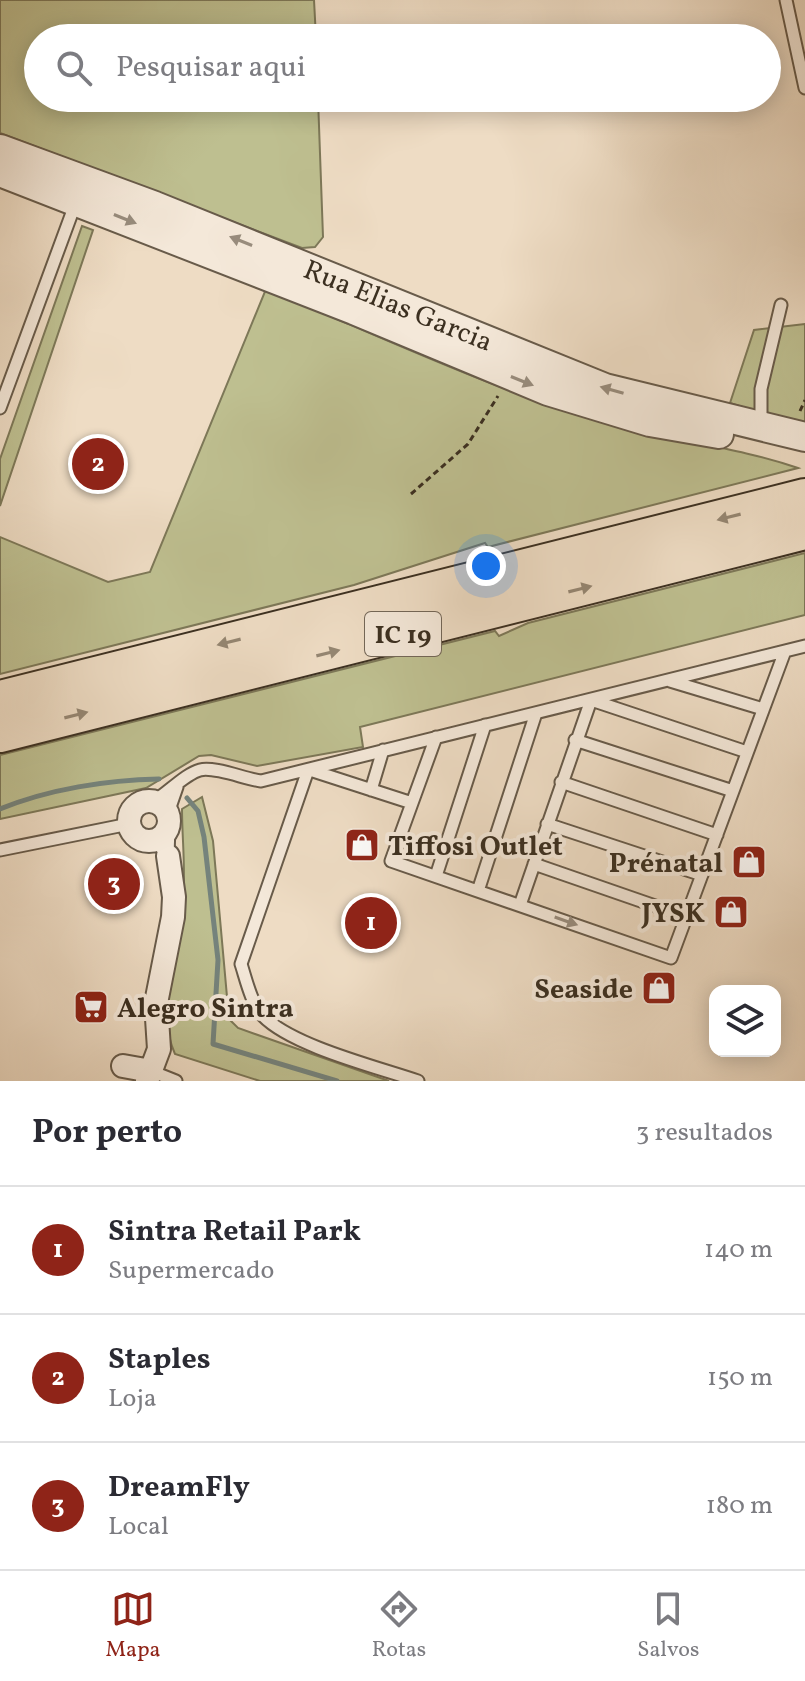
<!DOCTYPE html>
<html lang="pt">
<head>
<meta charset="utf-8">
<style>
	body { margin:0; font-family:Vollkorn,serif; background:#f7f7f7; color:#2b2b33 }
	.controls { position:absolute; right:24px; bottom:24px; display:grid; overflow:hidden; border-radius:16px; box-shadow:0 4px 20px #0003 }
	.controls button { width:72px; height:72px; display:grid; place-items:center; padding:0; border:0; border-bottom:2px solid #e1e1e2; background:#fff; color:#2b2b33; font:40px sans-serif }
	.you { position:absolute; left:486px; top:566px; width:28px; height:28px; margin:-20px; border:6px solid #fff; border-radius:50%; background:#1a73e8; box-shadow:0 0 0 12px #1a73e833 }
	.badge { display:grid; place-items:center; width:52px; height:52px; border-radius:50%; background:#8f2418; color:#fff; font-size:26px; font-weight:700 }
	.pin { position:absolute; translate:-50% -50%; border:4px solid #fff; box-shadow:0 2px 8px #0006 }
	.list { margin:0; padding:0; list-style:none }
	h2 { display:flex; justify-content:space-between; align-items:center; height:104px; margin:0; padding:0 32px; font-size:34px }
	h2 small { font-size:26px; font-weight:400; color:#7c7c81 }
	.list li { display:grid; grid-template-columns:52px 1fr auto; gap:24px; align-items:center; box-sizing:border-box; height:128px; padding:0 32px; border-top:2px solid #e1e1e2 }
	.list b { display:block; font-size:30px; white-space:nowrap }
	.list p { margin:0; font-size:26px; white-space:nowrap; color:#7c7c81 }
	.list em { font-size:26px; font-style:normal; color:#7c7c81 }
	.icon { flex:none; width:44px; height:44px; fill:none; stroke:currentColor; stroke-width:2; stroke-linecap:round; stroke-linejoin:round }
	.map { position:relative; flex:none; width:805px; height:1081px; overflow:hidden }
	.search { position:absolute; background:#fff; box-shadow:0 4px 20px #0003; left:24px; right:24px; top:24px; height:88px; display:flex; align-items:center; gap:20px; box-sizing:border-box; padding:0 28px; border-radius:44px; color:#7c7c81; font-size:30px }
	.sheet { height:488px; background:#fff }
	nav { display:flex; justify-content:space-around; align-items:center; box-sizing:border-box; height:112px; border-top:2px solid #e1e1e2; background:#fff; font-size:22px; color:#7c7c81 }
	nav a { display:grid; justify-items:center; gap:4px }
	nav .on { color:#8f2418 }
	.map>svg:first-child { display:block }
</style>
</head>
<body>
<div class="map">
<svg width="805" height="1081" viewBox="0 0 805 1081">
	<rect width="100%" height="100%" fill="#eedcc4"/>
	<filter id="stains"><feTurbulence type="fractalNoise" baseFrequency=".0025" numOctaves="4"/><feColorMatrix values="0 0 0 0 .2 0 0 0 0 .09 0 0 0 0 .02 0 0 0 .5 -.17"/></filter>
	<radialGradient id="worn" r=".72"><stop offset=".6" stop-color="#630" stop-opacity="0"/><stop offset="1" stop-color="#630" stop-opacity=".3"/></radialGradient>
	<path fill="#bebf90" stroke="#7d7858" stroke-width="2" d="M0,0H314L316,38H38V98H318L323,237L315,247L302,248L0,133Z
		M82,226L93,230L0,506V459Z
		M266,289C385,338 505,397 631,429C687,443 743,449 798,468L488,547L485,543L354,585L0,674V537L108,582L150,572Z
		M805,324V427L730,403L754,330Z
		M805,553V615L360,727L363,747L257,766L211,755L199,756L146,788L0,819V755L495,631L499,636L528,623Z
		M202,797L213,841L229,1019L238,1028L389,1081H260L175,1054C154,1007 177,950 183,902C186,872 182,839 182,809Z"/>
	<g fill="none" stroke-linecap="round" stroke-linejoin="round">
		<path stroke="#75837c" stroke-width="5" d="M187,798L198,811L204,837L218,960L213,1044L337,1081
			M0,809C49,789 107,780 159,779"/>
		<g stroke="#685b4a" stroke-width="15">
			<path id="service" d="M786,0L805,88
				M0,408L76,202
				M761,425V389L781,305
				M670,681L763,709
				M436,737L391,861L671,958L785,651
				M575,740L733,791
				M308,770L241,964C246,979 251,1003 263,1016C292,1046 377,1067 418,1081
				M310,770L412,803
				M561,782L717,835
				M371,790L383,750
				M154,801C168,793 185,774 200,770C214,766 245,779 261,781L805,646
				M168,813L177,787
				M547,824L702,875
				M155,840L167,855
				M0,850L129,824
				M168,856L169,826
				M534,864L687,917
				M436,876L485,725
				M478,891L536,713
				M520,905L591,700L747,752
				M151,1071L176,1081"/>
		</g>
		<g stroke="#685b4a" stroke-width="26">
			<path id="minor" d="M129 821a20 20 0 1 1 40 0a20 20 0 1 1-40 0Z
				M123,1066L151,1071
				M147,1081L159,1049L156,1003L173,917L174,897L168,856"/>
		</g>
		<g stroke="#685b4a" stroke-width="32">
			<g id="tertiary">
				<path id="s1" d="M0,149L155,206L605,388L805,437"/>
				<path d="M0,172L354,310L548,391L650,422L719,434"/>
			</g>
		</g>
		<g stroke="#3c3021" stroke-width="40">
			<path id="trunk" d="M0,699L805,497
				M0,734L805,531"/>
		</g>
		<path stroke="#3c3021" stroke-width="3" stroke-dasharray="6 4" stroke-linecap="butt" d="M800,411L805,400
			M411,494L468,444L498,396"/>
		<use href="#service" stroke="#f4e8d9" stroke-width="11"/>
		<use href="#minor" stroke="#f4e8d9" stroke-width="22"/>
		<use href="#tertiary" stroke="#f4e8d9" stroke-width="28"/>
		<use href="#trunk" stroke="#eedcc4" stroke-width="36"/>
	</g>
	<defs><path id="oneway-solid" d="M-6-.8H1V-3.2L6.5 0L1 3.2V.8H-6Z" transform="scale(2)"/></defs>
	<g fill="#988c7d">
		<use href="#oneway-solid" transform="translate(125 219) rotate(22)"/>
		<use href="#oneway-solid" transform="translate(241 241) rotate(-158)"/>
		<use href="#oneway-solid" transform="translate(522 381) rotate(22)"/>
		<use href="#oneway-solid" transform="translate(612 390) rotate(-164)"/>
		<use href="#oneway-solid" transform="translate(566 921) rotate(19)"/>
	</g>
	<g fill="#958672">
		<use href="#oneway-solid" transform="translate(729 517) rotate(166)"/>
		<use href="#oneway-solid" transform="translate(580 589) rotate(-14)"/>
		<use href="#oneway-solid" transform="translate(229 642) rotate(166)"/>
		<use href="#oneway-solid" transform="translate(328 653) rotate(-14)"/>
		<use href="#oneway-solid" transform="translate(76 715) rotate(-14)"/>
	</g>
	<defs>
		<g id="shop-square" transform="scale(1.8)"><rect x="-9" y="-9" width="18" height="18" rx="4" fill="#8f2418" stroke="#f4e8d9"/><path d="M-5-2.5h2.3a2.7 3.5 0 0 1 5.4 0H5L5.5 6h-11ZM-1.5-2.5h3a1.5 2.3 0 0 0-3 0Z" fill="#fff"/></g>
		<g id="supermarket-square" transform="scale(1.8)"><rect x="-9" y="-9" width="18" height="18" rx="4" fill="#8f2418" stroke="#f4e8d9"/><path d="M-6-5.5h2.5l.6 2H6L4.5 2H-2.5L-4.4-4H-6ZM-1.5 3.2a1.3 1.3 0 1 0 .1 0ZM3 3.2a1.3 1.3 0 1 0 .1 0Z" fill="#fff"/></g>
	</defs>
	<g fill-rule="evenodd">
		<use href="#shop-square" x="362" y="845"/>
		<use href="#shop-square" x="749" y="862"/>
		<use href="#shop-square" x="731" y="912"/>
		<use href="#shop-square" x="659" y="988"/>
		<use href="#supermarket-square" x="91" y="1007"/>
	</g>
	<g text-anchor="middle" stroke-width="8" stroke-linejoin="round" paint-order="stroke">
		<rect fill="#f4e8d9" stroke="#736758" stroke-width="2" x="365" y="612" width="76" height="44" rx="6"/>
		<g font-size="26" font-weight="bold" fill="#3c3021">
			<text x="403" y="643">IC 19</text>
		</g>
		<g font-size="28" fill="#3c3021" stroke="#f4e8d9">
			<text dy="10" stroke="none"><textPath href="#s1" startOffset="428">Rua Elias Garcia</textPath></text>
		</g>
		<g font-size="28" font-weight="bold" fill="#3c3021" stroke="#f4e8d9" text-anchor="end">
			<text x="388" y="855" text-anchor="start">Tiffosi Outlet</text>
			<text x="723" y="872">Prénatal</text>
			<text x="705" y="922">JYSK</text>
			<text x="633" y="998">Seaside</text>
			<text x="117" y="1017" text-anchor="start">Alegro Sintra</text>
		</g>
	</g>
	<rect width="100%" height="100%" filter="url(#stains)"/>
	<rect width="100%" height="100%" fill="url(#worn)"/>
</svg>
<div class="controls">
<button><svg class="icon" aria-label="layers" viewBox="0 0 24 24"><path d="M12 4l9 5-9 5-9-5zM3 14l9 5 9-5"/></svg></button>
</div>
<div class="you"></div>
<div class="pin badge" style="left:371px;top:923px">1</div>
<div class="pin badge" style="left:98px;top:464px">2</div>
<div class="pin badge" style="left:114px;top:884px">3</div>
<div class="search"><svg class="icon" aria-label="search" viewBox="0 0 24 24"><circle cx="10" cy="10" r="6"/><path d="M15 15l6 6"/></svg>Pesquisar aqui</div>
</div>
<section class="sheet">
<h2>Por perto<small>3 resultados</small></h2>
<ul class="list">
<li><span class="badge">1</span><div><b>Sintra Retail Park</b><p>Supermercado</p></div><em>140 m</em></li>
<li><span class="badge">2</span><div><b>Staples</b><p>Loja</p></div><em>150 m</em></li>
<li><span class="badge">3</span><div><b>DreamFly</b><p>Local</p></div><em>180 m</em></li>
</ul>
</section>
<nav>
<a class="on"><svg class="icon" aria-label="map" viewBox="0 0 24 24"><path d="M3 6l6-2 6 2 6-2v14l-6 2-6-2-6 2zM9 4v14M15 6v14"/></svg>Mapa</a>
<a><svg class="icon" aria-label="directions" viewBox="0 0 24 24"><path d="M12 3l9 9-9 9-9-9zM9 14v-3h6M13 9l2 2-2 2"/></svg>Rotas</a>
<a><svg class="icon" aria-label="saved" viewBox="0 0 24 24"><path d="M7 4h10v16l-5-4-5 4z"/></svg>Salvos</a>
</nav>
</body>
</html>
